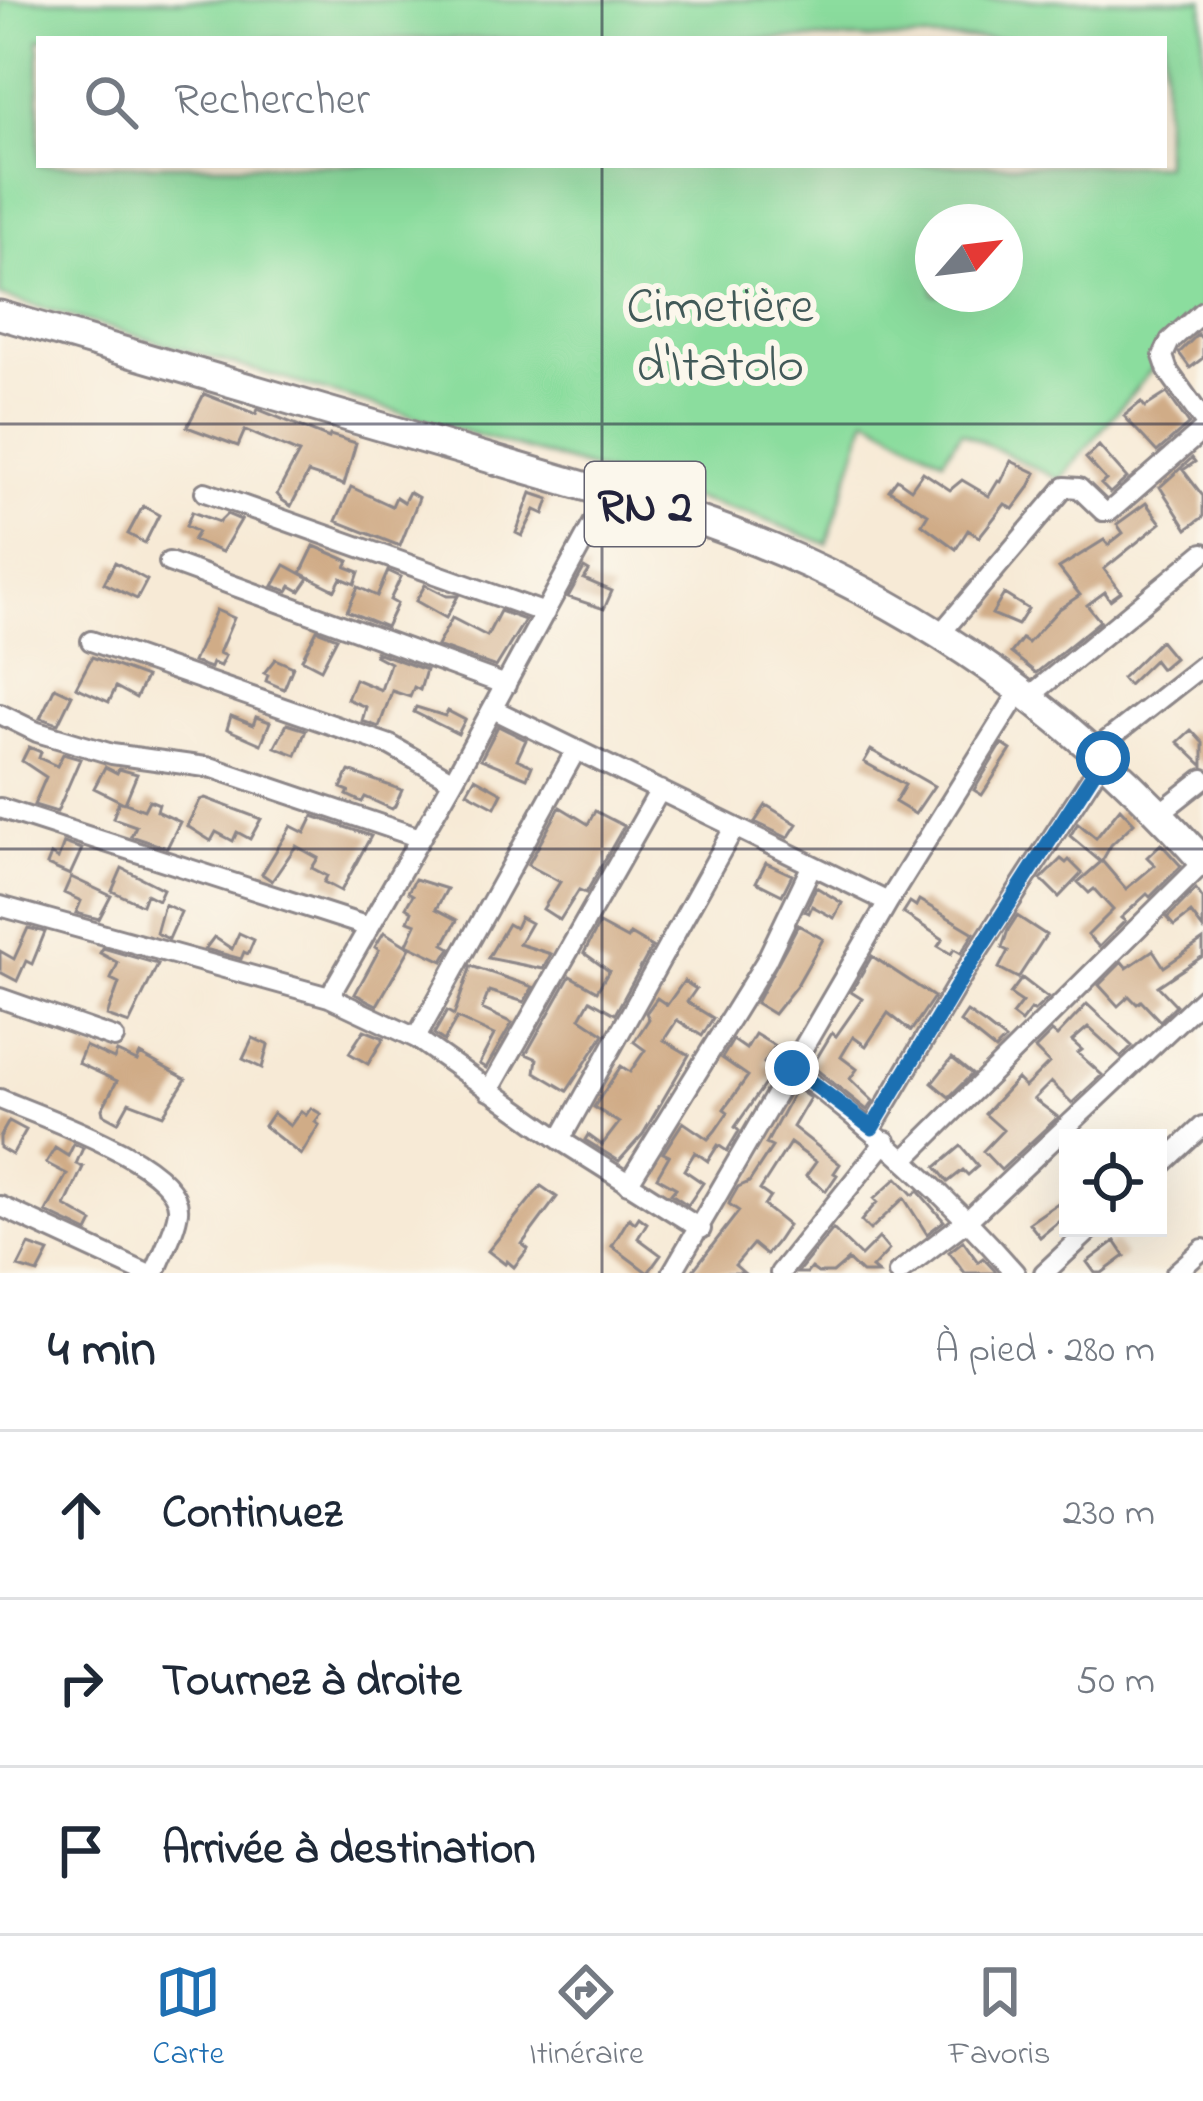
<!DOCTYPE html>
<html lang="fr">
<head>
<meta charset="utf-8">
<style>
	body { margin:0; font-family:"Indie Flower",sans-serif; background:#f2f2f3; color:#1f2937 }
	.controls { position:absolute; right:36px; bottom:36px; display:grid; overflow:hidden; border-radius:0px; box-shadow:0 12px 48px #0002 }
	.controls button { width:108px; height:108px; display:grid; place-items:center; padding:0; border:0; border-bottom:3px solid #e0e1e3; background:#fff; color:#1f2937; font:60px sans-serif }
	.compass { position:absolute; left:915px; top:204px; width:108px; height:108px; border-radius:50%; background:#fff; box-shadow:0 12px 48px #0002; rotate:62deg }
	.stop { position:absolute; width:36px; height:36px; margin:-27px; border:9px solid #1f6fb2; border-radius:50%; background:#fff }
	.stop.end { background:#1f6fb2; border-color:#fff; box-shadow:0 3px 12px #0008 }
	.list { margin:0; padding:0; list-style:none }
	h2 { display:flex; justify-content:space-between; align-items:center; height:156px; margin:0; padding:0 48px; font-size:51px }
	h2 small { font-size:39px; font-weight:400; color:#747a83 }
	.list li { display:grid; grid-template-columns:78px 1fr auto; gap:36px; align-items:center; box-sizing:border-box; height:168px; padding:0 48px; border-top:3px solid #e0e1e3 }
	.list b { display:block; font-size:45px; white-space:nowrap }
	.list em { font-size:39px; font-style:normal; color:#747a83 }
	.icon { flex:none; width:66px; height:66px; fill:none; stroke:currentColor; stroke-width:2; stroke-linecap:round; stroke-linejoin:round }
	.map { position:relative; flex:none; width:1203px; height:1273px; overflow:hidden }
	.search { position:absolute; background:#fff; box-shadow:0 12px 48px #0002; left:36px; right:36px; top:36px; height:132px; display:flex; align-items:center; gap:30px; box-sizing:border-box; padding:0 42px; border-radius:0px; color:#747a83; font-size:45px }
	.sheet { height:660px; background:#fff }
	nav { display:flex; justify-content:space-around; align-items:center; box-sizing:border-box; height:168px; border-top:3px solid #e0e1e3; background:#fff; font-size:33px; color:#747a83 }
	nav a { display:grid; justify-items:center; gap:6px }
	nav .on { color:#1f6fb2 }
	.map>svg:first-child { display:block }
</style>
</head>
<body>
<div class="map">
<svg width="1203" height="1273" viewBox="0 0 1203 1273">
	<rect width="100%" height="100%" fill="#fbf7ec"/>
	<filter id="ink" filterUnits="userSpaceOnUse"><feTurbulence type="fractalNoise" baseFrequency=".00833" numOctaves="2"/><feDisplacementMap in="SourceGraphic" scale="24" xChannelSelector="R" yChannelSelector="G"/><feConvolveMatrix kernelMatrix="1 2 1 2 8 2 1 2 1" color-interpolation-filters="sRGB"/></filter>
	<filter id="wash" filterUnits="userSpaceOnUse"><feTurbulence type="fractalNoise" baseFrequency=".004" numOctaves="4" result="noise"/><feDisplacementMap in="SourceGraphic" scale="48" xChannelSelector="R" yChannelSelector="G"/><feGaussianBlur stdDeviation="2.7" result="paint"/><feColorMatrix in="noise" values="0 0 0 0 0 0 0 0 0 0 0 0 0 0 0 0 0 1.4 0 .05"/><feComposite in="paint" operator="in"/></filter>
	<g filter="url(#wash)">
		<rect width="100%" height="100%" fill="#f7ead6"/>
		<path fill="#8bdd9e" stroke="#56806c" stroke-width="3" fill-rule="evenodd" d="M0,0H1203V308L1060,480L961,432L943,459L867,417L827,544L754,516L0,296ZM39,39H1164V165H39ZM933,222H1005V294H933Z"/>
		<g id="blocks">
			<path fill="#d0ac87" d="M1198,334L1203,340V358L1190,368L1179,353Z
				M1167,393L1189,424L1157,452L1124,416L1141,402L1145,407Z
				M204,394L256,414L258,409L262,411L329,438L330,435L356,443L344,485L308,473L291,506L282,500L277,494L299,453L245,430L238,446L187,427Z
				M1099,446L1127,478L1110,493L1101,484L1106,480L1086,458Z
				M1192,458L1195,462L1183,470L1203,496V517L1187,529L1160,487Z
				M1011,461L1036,473L1028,489L1013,509L1005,504L979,537L968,530L956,549L922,524L928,514L889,490L897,479L911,489L923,472L950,490L962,480L989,496L998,481L1001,482Z
				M351,487L392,506L396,497L404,502L409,492L419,498L400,546L336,521Z
				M531,493L549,499L544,514L535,510L522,536L516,533Z
				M1146,503L1161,523L1104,569L1121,592L1110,600L1105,592L1087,605L1100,621L1036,673L1011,653L1022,639L1028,643L1058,610L1080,595L1059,568L1104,540L1108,545L1123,533L1117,524Z
				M143,506L159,515L145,543L128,534Z
				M192,512L219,522L227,514L241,520L222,552L193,540L198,532L186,526Z
				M314,546L349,561L346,567L359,572L355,584L341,578L335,590L301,573Z
				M115,562L147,580L137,599L104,583Z
				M285,565L309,578L300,591L291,586L288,591L273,586Z
				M584,568L589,571L584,579L612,591L604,609L568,597Z
				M388,571L401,577L390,600L397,604L386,627L347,611L358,587L377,596Z
				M425,585L447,596H458L446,618L416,601Z
				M1004,594L1028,609L1018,625L992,614Z
				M216,610L234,618L219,653L225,656L220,666L212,663L210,668L193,662Z
				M500,611L525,620L496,667L437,646L452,618L487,636Z
				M317,630L337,638L321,669L302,659Z
				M1160,641L1174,658L1161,669L1154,660L1128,685L1122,678Z
				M376,652L426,670L420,690L414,687L410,697L392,691L379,727L362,721L366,707L347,699L355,679L381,690L390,663L375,655Z
				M92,657L146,677L136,698L116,687L109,702L76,687Z
				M275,659L293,667L284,689L266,681L268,675L264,673Z
				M55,687L72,695L58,724L40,718Z
				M416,707L445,716L448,711L465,720L458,734L414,712Z
				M231,716L253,725L256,717L270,722L261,744L227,729Z
				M287,724L306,730L296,755L275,747Z
				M498,726L526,740L517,759L532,766L527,778L481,759Z
				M1191,730L1203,743V766L1178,742Z
				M1002,744L1011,750L982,795L974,790Z
				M29,747L41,752L39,758L57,766L63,754L80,759L57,812L34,805L46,777L22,761Z
				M871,750L934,786L915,814L895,802L905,785L864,762Z
				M105,767L117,773L119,769L137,774L125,803L144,810L149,800L159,804L157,811L180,822L167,848L131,836L136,826L113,818L119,801L124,803L94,788Z
				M349,771L402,790L395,806L392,809L365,797L362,802L347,795L349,791L341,788Z
				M475,778L502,793L495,807L467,792Z
				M205,798L261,819L250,839L237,832L233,841L216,832L211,841L187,826L200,800Z
				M766,805L797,824L788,838L755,822Z
				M560,807L588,824L595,811L624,826L586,893L579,890L560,920L543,909L560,882L528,865Z
				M1120,808L1134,823L1111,845L1102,861L1126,889L1155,865L1147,857L1161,844L1181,866L1150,897L1147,894L1121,918L1125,921L1099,947L1088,935L1113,910L1094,889L1089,893L1078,882L1101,862L1070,836L1078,823L1096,838Z
				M313,816L371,836L341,891L324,882L327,876L312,868L318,858L296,846L272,881L262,874L291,826L305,833Z
				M64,843L82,849L70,875L47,865L51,855L58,859Z
				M1061,859L1066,863L1069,860L1082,873L1059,897L1041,879Z
				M766,863L792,875L782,895L756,882Z
				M122,868L163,889L158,900L146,894L142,905L112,891Z
				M71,877L111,896L99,919L76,913L81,901L64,893Z
				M415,879L447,889L436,909L457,920L444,944L451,948L443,961L407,944L416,924L408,921L412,911L406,907L413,895L408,892Z
				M816,887L842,903L834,918L812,906L809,913L805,911Z
				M1196,889L1203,899V929L1191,913L1174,926L1167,918Z
				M919,900L974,933L961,953L954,949L951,954L938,946L943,939L903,913L910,902L916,906Z
				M164,904L181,912L169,939L156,933Z
				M1017,916L1046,935L1018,978L999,968L1008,951L1002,948L1008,930Z
				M520,917L531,923L519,944L551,954L543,969L488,958L508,924L515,928Z
				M599,924L627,939L630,934L652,947L615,1014L590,1000L580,1018L604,1034L567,1091L535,1072L537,1059L526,1054L570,976L597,991L609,971L584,953Z
				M798,925L823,939L797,985L774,1014L756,1003Z
				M28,928L45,932L32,964L26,961L17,981L0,972V951L14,959Z
				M384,932L410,948L377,1005L355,994L379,950L375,947Z
				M239,933L254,940L248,954L244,952L241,959L205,949L214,937L232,949Z
				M1203,940V956L1158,986L1176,1005L1160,1021L1141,1001L1137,1004L1129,996L1118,1006L1099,985L1122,962L1127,968L1153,950L1164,967Z
				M103,948L158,964L129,1024L107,1016L119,983L111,979L118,963L100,953Z
				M872,956L934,997L911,1031L888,1013L866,1046L853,1037L841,1057L857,1069L850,1079L873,1101L867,1110L812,1066L832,1033L836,1036L862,999L851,992Z
				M471,966L533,987L524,1002L489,991L482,1009L512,1023L486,1068L479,1064L494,1035L457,1018L444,1041L434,1034L447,1011L454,1015Z
				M1022,978L1048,998L1034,1011L1031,1009L1021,1022L1012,1015L1022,1002L1010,994Z
				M684,981L696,989L687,1002L713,1018L702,1036L677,1020L664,1040L689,1055L643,1134L619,1161L585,1140L588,1135L602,1145L619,1123L594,1107L621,1066L630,1072L645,1050L634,1042L649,1019L646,1013L657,998L667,1005Z
				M1087,1004L1132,1046L1121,1057L1088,1027L1072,1041L1082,1050L1078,1053L1102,1075L1072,1103L1051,1082L1034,1099L1058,1117L1001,1170L983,1151L1003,1130L985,1114L1017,1079L1025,1087L1049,1063L1035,1049L1052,1032L1057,1036Z
				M967,1012L986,1025L1005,1040L995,1050L960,1022Z
				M364,1030L384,1038L368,1064L349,1053Z
				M755,1034L775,1046L764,1063L774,1071L735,1127L739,1131L727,1151L718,1145L708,1161L695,1152L684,1170L703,1183L688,1205L671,1194L676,1188L657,1177L669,1156L663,1153L683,1122L708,1139L715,1131L728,1112L724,1109L748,1076L722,1058L733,1040L746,1049Z
				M253,1038L268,1045L262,1068L243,1059Z
				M85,1046L114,1059L117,1052L137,1061L140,1054L186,1079L163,1115L129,1102L118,1122L103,1114L102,1109L117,1081L78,1063Z
				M952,1058L972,1074L949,1097L932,1083Z
				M796,1088L810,1098L793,1127L840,1164L834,1173L837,1175L826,1191L806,1176L816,1162L790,1143L760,1190L770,1197L764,1206L788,1225L776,1243L766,1255L753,1244L735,1265L744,1273H691L739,1211L729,1204L731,1199L738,1187L749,1182L772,1147L766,1144Z
				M311,1108L321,1114L315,1122L319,1125L301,1155L264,1126L273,1113L290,1126L301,1111L306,1115Z
				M9,1121L26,1130L12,1155L0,1148V1137Z
				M74,1144L83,1148L76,1164L83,1167L65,1206L93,1222L88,1232L46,1212L67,1174L46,1163L55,1148L68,1156Z
				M961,1146L978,1166L968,1175L963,1170L948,1182L936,1167Z
				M897,1178L913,1195L918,1191L944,1221L927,1234L904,1198L870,1230L861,1221L877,1202L874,1199Z
				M541,1186L557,1197L522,1244L528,1249L514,1267L507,1261L505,1264L488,1251Z
				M1068,1196V1214L1040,1237L1029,1223Z
				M639,1217L647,1223L638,1238L661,1255L648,1273L612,1246L629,1218L635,1223Z
				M833,1229L861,1256L879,1238L889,1250L872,1268L878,1273H862L848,1260L833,1273H818L811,1268L807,1273H797Z
				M963,1241L978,1262L983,1258L997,1273H965L949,1252Z
				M1115,1241L1125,1256L1102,1273H1095L1087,1262Z
				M29,1245L49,1252L38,1273L18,1267Z"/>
		</g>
	</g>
	<g filter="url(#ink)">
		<use href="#blocks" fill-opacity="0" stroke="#8c8688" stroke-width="3"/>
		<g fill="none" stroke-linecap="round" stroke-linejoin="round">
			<g stroke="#8c8688" stroke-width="24">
				<path id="minor" d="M1203,311L1170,341L1163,356L1168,371L1203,420
					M205,492L545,613
					M169,562L506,685
					M941,633L1065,487L1079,488L1103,511H1110L1203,430
					M91,641L390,745L453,781
					M1030,696L1203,553
					M493,709L888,902
					M0,714L37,732L112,754L213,768L420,838
					M1095,750L1203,665
					M0,808L369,927
					M1160,813L1203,779
					M0,906L329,997L416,1038L560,1140L701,1229
					M329,997L453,781L609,494
					M0,998L114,1038
					M416,1038L576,750
					M792,1068C875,1130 947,1195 1015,1273
					M489,1091L660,790
					M0,1099C37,1115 183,1164 178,1211C176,1230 162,1254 155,1273
					M872,1128L964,973L1104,758
					M560,1140L734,828
					M906,1158L1203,863
					M1158,1168L1203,1126
					M628,1184L766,961L812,865
					M0,1206L145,1273
					M672,1273L888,902L1021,689
					M780,1273L886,1141
					M898,1273L969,1219L1203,998
					M1044,1273L1092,1228
					M1176,1273L1203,1249"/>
			</g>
			<g stroke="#8c8688" stroke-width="33">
				<path id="highway" d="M0,315L683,515C892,584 1057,697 1203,861"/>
			</g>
			<use href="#minor" stroke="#fff" stroke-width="18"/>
			<use href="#highway" stroke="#fff" stroke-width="27"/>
		</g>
	</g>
	<g fill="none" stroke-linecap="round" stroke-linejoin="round" filter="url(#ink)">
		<path stroke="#1f6fb2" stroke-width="15" d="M792,1068L872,1128L964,974L1103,758"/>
	</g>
	<path fill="none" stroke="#22223b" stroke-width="3" stroke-opacity="0.55" d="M602,0V39M602,165V1273M0,424H1203M0,849H1203"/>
	<g text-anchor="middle" stroke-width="12" stroke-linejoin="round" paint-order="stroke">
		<rect fill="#fbf7ec" stroke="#636270" stroke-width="3" x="585" y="462" width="120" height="84" rx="9"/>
		<g font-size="48" font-weight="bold" fill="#22223b">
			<text x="645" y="521">RN 2</text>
		</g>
		<g font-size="51" fill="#425a59" stroke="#fbf7ec">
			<text x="720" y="321">Cimetière<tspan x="720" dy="59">d'Itatolo</tspan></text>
		</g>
	</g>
</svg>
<div class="controls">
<button><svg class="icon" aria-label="locate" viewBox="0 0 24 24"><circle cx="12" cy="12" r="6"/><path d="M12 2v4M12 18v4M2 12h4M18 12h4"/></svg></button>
</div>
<svg class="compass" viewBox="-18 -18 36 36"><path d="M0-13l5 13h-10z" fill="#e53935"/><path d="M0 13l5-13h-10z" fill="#747a83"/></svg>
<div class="stop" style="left:1103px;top:758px"></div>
<div class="stop end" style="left:792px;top:1068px"></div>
<div class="search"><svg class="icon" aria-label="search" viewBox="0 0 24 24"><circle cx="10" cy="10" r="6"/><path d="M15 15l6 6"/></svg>Rechercher</div>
</div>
<section class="sheet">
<h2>4 min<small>À pied · 280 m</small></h2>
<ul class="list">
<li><svg class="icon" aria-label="ahead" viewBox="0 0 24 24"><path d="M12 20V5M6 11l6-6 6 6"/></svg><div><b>Continuez</b></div><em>230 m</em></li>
<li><svg class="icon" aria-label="right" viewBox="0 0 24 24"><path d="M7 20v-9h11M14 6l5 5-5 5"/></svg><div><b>Tournez à droite</b></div><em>50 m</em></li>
<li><svg class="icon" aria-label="arrive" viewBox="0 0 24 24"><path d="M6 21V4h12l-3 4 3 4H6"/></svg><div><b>Arrivée à destination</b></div></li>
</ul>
</section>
<nav>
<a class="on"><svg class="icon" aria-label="map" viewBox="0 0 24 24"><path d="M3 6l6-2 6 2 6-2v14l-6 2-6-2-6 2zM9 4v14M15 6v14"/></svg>Carte</a>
<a><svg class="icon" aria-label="directions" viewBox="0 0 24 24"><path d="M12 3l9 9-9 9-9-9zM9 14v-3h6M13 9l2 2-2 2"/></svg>Itinéraire</a>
<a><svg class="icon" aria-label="saved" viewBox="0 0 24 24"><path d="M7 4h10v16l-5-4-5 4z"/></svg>Favoris</a>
</nav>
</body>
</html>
